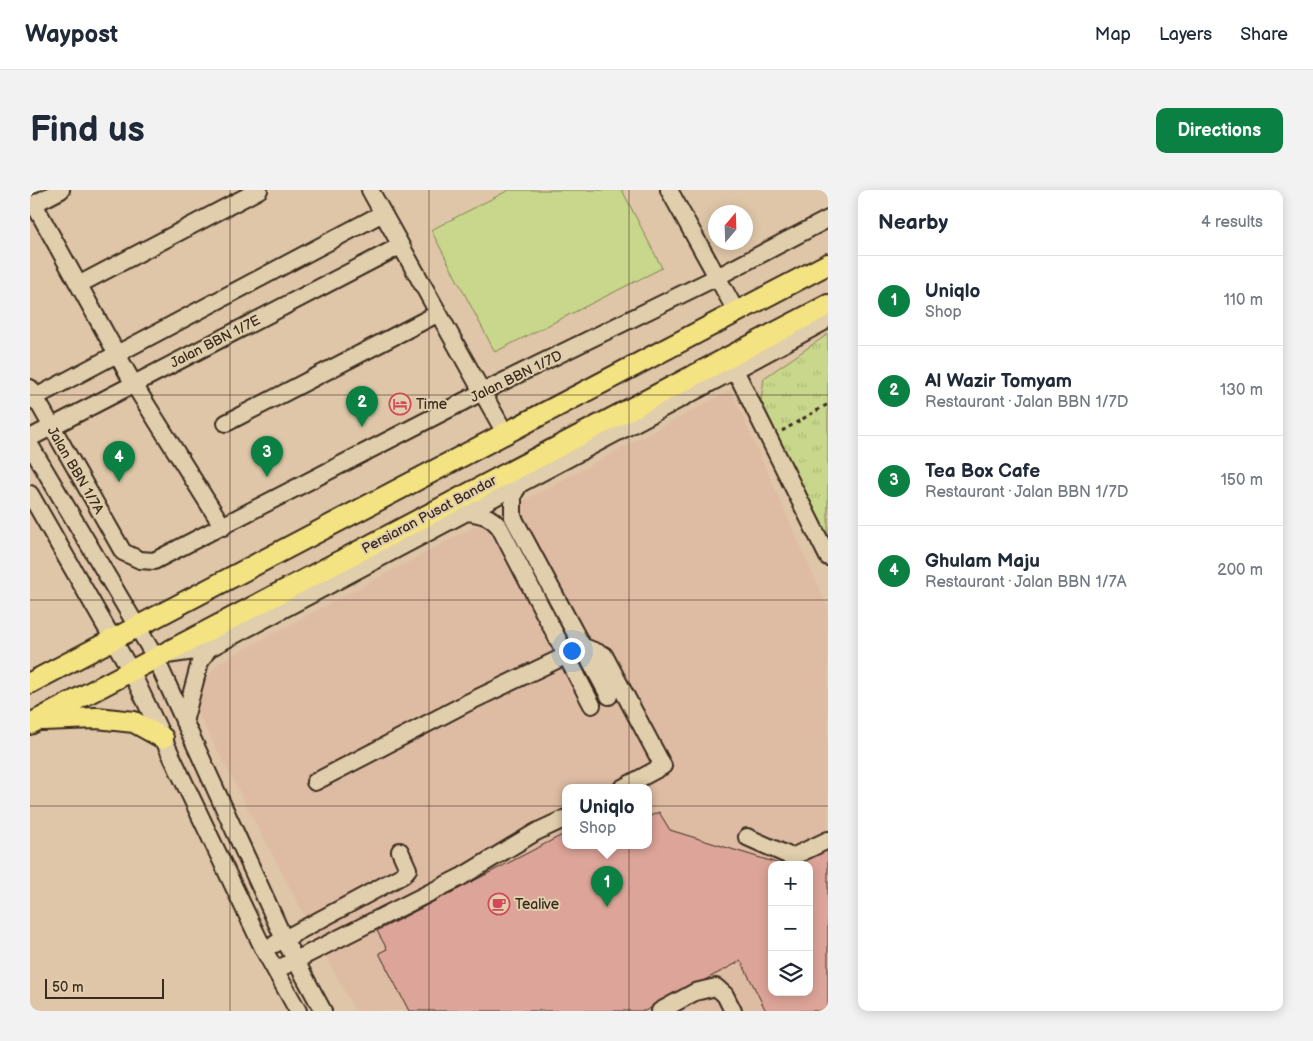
<!DOCTYPE html>
<html lang="en">
<head>
<meta charset="utf-8">
<style>
	body { margin:0; font-family:"Balsamiq Sans",sans-serif; background:#f2f2f3; color:#1f2937 }
	.controls { position:absolute; right:15px; bottom:15px; display:grid; overflow:hidden; border-radius:10px; box-shadow:0 2px 12px #0003 }
	.controls button { width:45px; height:45px; display:grid; place-items:center; padding:0; border:0; border-bottom:1px solid #e0e1e3; background:#fff; color:#1f2937; font:25px sans-serif }
	.compass { position:absolute; left:678px; top:15px; width:45px; height:45px; border-radius:50%; background:#fff; box-shadow:0 2px 12px #0003; rotate:19deg }
	.scale { position:absolute; left:15px; bottom:12px; width:119px; box-sizing:border-box; padding-left:5px; border:2px solid #3b2a1e; border-top:0; font-size:14px; line-height:18px; white-space:nowrap; color:#3b2a1e; -webkit-text-stroke:4px #e0ceac; paint-order:stroke }
	.you { position:absolute; left:541px; top:460px; width:18px; height:18px; margin:-12px; border:4px solid #fff; border-radius:50%; background:#1a73e8; box-shadow:0 0 0 8px #1a73e833 }
	.badge { display:grid; place-items:center; width:32px; height:32px; border-radius:50%; background:#0b8043; color:#fff; font-size:16px; font-weight:700 }
	.pin { position:absolute; translate:-50% -41px; filter:drop-shadow(0 1px 2px #0008) }
	.pin::after { content:''; position:absolute; top:26px; width:18px; height:15px; background:inherit; clip-path:polygon(0 0,100% 0,50% 100%) }
	.popup { position:absolute; left:532px; top:594px; width:90px; height:65px; box-sizing:border-box; display:grid; place-content:center; border-radius:10px; background:#fff; filter:drop-shadow(0 1px 4px #0005); font-size:16px; white-space:nowrap; color:#747a83 }
	.popup b { font-size:19px; color:#1f2937 }
	.popup::after { content:''; position:absolute; left:50%; top:100%; margin-left:-10px; border:10px solid transparent; border-top-color:#fff }
	.list { margin:0; padding:0; list-style:none }
	h2 { display:flex; justify-content:space-between; align-items:center; height:65px; margin:0; padding:0 20px; font-size:21px }
	h2 small { font-size:16px; font-weight:400; color:#747a83 }
	.list li { display:grid; grid-template-columns:32px 1fr auto; gap:15px; align-items:center; box-sizing:border-box; height:90px; padding:0 20px; border-top:1px solid #e0e1e3 }
	.list b { display:block; font-size:19px; white-space:nowrap }
	.list p { margin:0; font-size:16px; white-space:nowrap; color:#747a83 }
	.list em { font-size:16px; font-style:normal; color:#747a83 }
	.icon { flex:none; width:28px; height:28px; fill:none; stroke:currentColor; stroke-width:2; stroke-linecap:round; stroke-linejoin:round }
	.map { position:relative; flex:none; width:798px; height:821px; overflow:hidden; border-radius:10px }
	header { display:flex; align-items:center; gap:30px; box-sizing:border-box; height:70px; padding:0 25px; background:#fff; border-bottom:1px solid #e0e1e3 }
	header strong { font-size:24px }
	nav { display:flex; gap:28px; margin-inline-start:auto; font-size:18px }
	.intro { display:flex; align-items:center; justify-content:space-between; box-sizing:border-box; height:120px; padding:0 30px }
	h1 { margin:0; font-size:35px }
	.button { padding:12px 22px; border-radius:10px; background:#0b8043; color:#fff; font-size:18px; font-weight:700 }
	main { display:flex; gap:30px; padding:0 30px }
	aside { flex:1; background:#fff; border-radius:10px; box-shadow:0 2px 12px #0003 }
	.map>svg:first-child { display:block }
</style>
</head>
<body>
<header>
<strong>Waypost</strong>
<nav><a>Map</a><a>Layers</a><a>Share</a></nav>
</header>
<div class="intro"><h1>Find us</h1><a class="button">Directions</a></div>
<main>
<div class="map">
<svg width="798" height="821" viewBox="0 0 798 821">
	<defs>
		<pattern id="park-tufts" width="24" height="20" patternUnits="userSpaceOnUse" patternTransform="scale(1.25)"><rect width="24" height="20" fill="#c8d78b"/><path d="M3 7l-1-3M5 7V3M7 7l1-3M15 17l-1-3M17 17v-4M19 17l1-3" fill="none" stroke="#adb978"/></pattern>
	</defs>
	<rect width="100%" height="100%" fill="#dfc6a8"/>
	<filter id="ink" filterUnits="userSpaceOnUse"><feTurbulence type="fractalNoise" baseFrequency=".02" numOctaves="2"/><feDisplacementMap in="SourceGraphic" scale="10" xChannelSelector="R" yChannelSelector="G"/><feConvolveMatrix kernelMatrix="1 2 1 2 8 2 1 2 1" color-interpolation-filters="sRGB"/></filter>
	<g filter="url(#ink)">
		<path fill="#debca4" fill-rule="evenodd" d="M701,200L798,418V821H325L166,520L171,495L190,472ZM536,598H618V656H536ZM742,675H779V802H742Z"/>
		<path fill="url(#park-tufts)" stroke="#828054" d="M798,144V346L731,211L734,188Z"/>
		<path fill="#c8d78b" stroke="#828054" d="M479,0H592L632,78L465,162L401,40Z"/>
		<path fill="#dda499" stroke="#3b2a1e" fill-rule="evenodd" d="M629,622L640,640L750,674L788,655L798,658V821H736L711,771L615,821H379L349,763L357,759L347,741L536,643V656H618V627ZM742,675H779V802H742Z"/>
		<g fill="none" stroke-linecap="round" stroke-linejoin="round">
			<g stroke="#3b2a1e" stroke-width="20">
				<path id="minor" d="M340,0L475,243
					M639,0L706,121
					M4,14L103,193L193,337
					M0,16L31,0
					M50,94L229,0
					M705,180L798,367
					M0,198L93,362L110,370L124,371L452,202L687,87L798,29
					M0,210L353,23
					M196,233L407,124
					M0,248L370,56
					M0,255L125,467L254,749L293,821
					M489,295L483,305V327L579,506
					M0,304L101,481L234,760L268,821
					M437,322C452,324 461,326 470,338L562,515
					M137,465L178,459L705,180L792,133L798,126
					M154,532L170,472L178,459
					M285,592L437,513L554,457L574,465L633,576L592,598
					M717,647L762,667L798,650
					M245,754L373,685L378,679L370,661
					M254,776L431,687L506,642L536,628
					M630,821L665,802L686,797L695,805L703,821"/>
			</g>
			<g stroke="#3b2a1e" stroke-width="24">
				<path id="major" d="M0,493L798,74
					M12,530L67,528L104,532L133,548
					M0,534L798,115"/>
			</g>
			<path stroke="#3b2a1e" stroke-width="3" stroke-dasharray="4 4" stroke-linecap="butt" d="M752,241L798,214"/>
			<use href="#minor" stroke="#e0ceac" stroke-width="16"/>
			<use href="#major" stroke="#f4e382" stroke-width="20"/>
		</g>
	</g>
	<path fill="none" stroke="#3b2a1e" stroke-width="1" stroke-opacity="0.55" d="M200,0V821M399,0V821M599,0V821M0,205H798M0,410H798M0,616H798"/>
	<defs>
		<g id="hotel-ring" transform="scale(1.125)"><circle r="9.5" fill="#e0ceac" stroke="#d1495b" stroke-width="1.5"/><path d="M-6-4.5h1.5V1H6V5H4.5V3h-9V5H-6ZM-4 0a1.8 1.8 0 1 1 3.6 0ZM.5 0V-2.5h3Q6-2.5 6 0Z" fill="#d1495b"/></g>
		<g id="cafe-ring" transform="scale(1.125)"><circle r="9.5" fill="#e0ceac" stroke="#d1495b" stroke-width="1.5"/><path d="M-5.5-4.5H6V0H3Q3 3.5 0 3.5H-2.5Q-5.5 3.5-5.5 0ZM3-3.2v2h1.7v-2ZM-6 4.5H4V6H-6Z" fill="#d1495b"/></g>
	</defs>
	<g fill-rule="evenodd">
		<use href="#hotel-ring" x="370" y="214"/>
		<use href="#cafe-ring" x="469" y="714"/>
	</g>
	<g text-anchor="middle" stroke-width="4" stroke-linejoin="round" paint-order="stroke">
		<g font-size="14" fill="#3b2a1e" stroke="#e0ceac">
			<text transform="translate(185 151) rotate(-27)" y="5">Jalan BBN 1/7E</text>
			<text transform="translate(486 186) rotate(-26)" y="5">Jalan BBN 1/7D</text>
			<text transform="translate(46 280) rotate(60)" y="5">Jalan BBN 1/7A</text>
			<text transform="translate(399 324) rotate(-28)" y="5">Persiaran Pusat Bandar</text>
		</g>
		<g font-size="14" fill="#3b2a1e" stroke="#e0ceac" text-anchor="start">
			<text x="386" y="219">Time</text>
			<text x="485" y="719">Tealive</text>
		</g>
	</g>
</svg>
<div class="controls">
<button>+</button>
<button>−</button>
<button><svg class="icon" aria-label="layers" viewBox="0 0 24 24"><path d="M12 4l9 5-9 5-9-5zM3 14l9 5 9-5"/></svg></button>
</div>
<svg class="compass" viewBox="-18 -18 36 36"><path d="M0-13l5 13h-10z" fill="#e53935"/><path d="M0 13l5-13h-10z" fill="#747a83"/></svg>
<div class="scale">50 m</div>
<div class="you"></div>
<div class="pin badge" style="left:577px;top:717px">1</div>
<div class="popup"><b>Uniqlo</b>Shop</div>
<div class="pin badge" style="left:332px;top:237px">2</div>
<div class="pin badge" style="left:237px;top:287px">3</div>
<div class="pin badge" style="left:89px;top:292px">4</div>
</div>
<aside>
<h2>Nearby<small>4 results</small></h2>
<ul class="list">
<li><span class="badge">1</span><div><b>Uniqlo</b><p>Shop</p></div><em>110 m</em></li>
<li><span class="badge">2</span><div><b>Al Wazir Tomyam</b><p>Restaurant · Jalan BBN 1/7D</p></div><em>130 m</em></li>
<li><span class="badge">3</span><div><b>Tea Box Cafe</b><p>Restaurant · Jalan BBN 1/7D</p></div><em>150 m</em></li>
<li><span class="badge">4</span><div><b>Ghulam Maju</b><p>Restaurant · Jalan BBN 1/7A</p></div><em>200 m</em></li>
</ul>
</aside>
</main>
</body>
</html>
